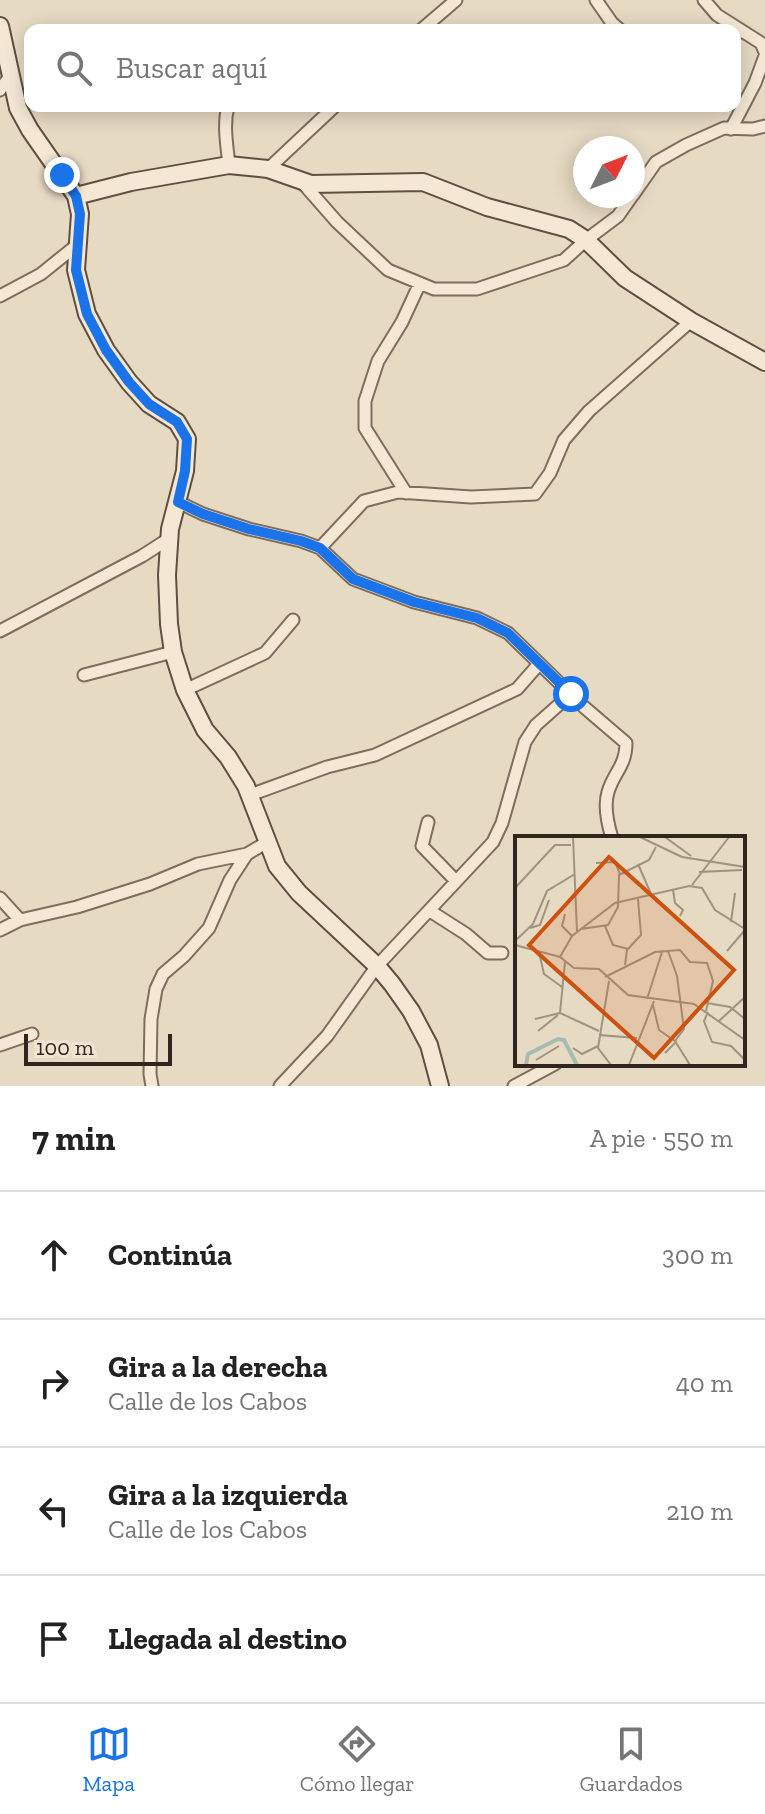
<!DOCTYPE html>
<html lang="es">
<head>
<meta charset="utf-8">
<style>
	body { margin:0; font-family:"Zilla Slab",serif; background:#f2f2f2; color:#222 }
	.compass { position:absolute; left:573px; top:136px; width:72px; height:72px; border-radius:50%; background:#fff; box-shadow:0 4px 20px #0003; rotate:48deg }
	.scale { position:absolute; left:24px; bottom:20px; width:148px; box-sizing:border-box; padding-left:8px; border:4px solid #31261e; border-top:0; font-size:22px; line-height:28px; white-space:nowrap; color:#31261e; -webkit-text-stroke:6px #f0e5d2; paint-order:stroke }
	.stop { position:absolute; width:24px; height:24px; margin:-18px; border:6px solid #1a73e8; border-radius:50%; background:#fff }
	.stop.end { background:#1a73e8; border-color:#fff; box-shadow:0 2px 8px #0008 }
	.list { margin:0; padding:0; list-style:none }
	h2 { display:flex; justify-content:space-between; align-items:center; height:104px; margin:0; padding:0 32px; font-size:34px }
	h2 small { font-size:26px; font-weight:400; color:#767676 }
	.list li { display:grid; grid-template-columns:52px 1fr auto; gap:24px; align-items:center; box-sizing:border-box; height:128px; padding:0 32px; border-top:2px solid #e0e0e0 }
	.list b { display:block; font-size:30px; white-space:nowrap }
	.list p { margin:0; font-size:26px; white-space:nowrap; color:#767676 }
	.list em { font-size:26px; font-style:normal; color:#767676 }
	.icon { flex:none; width:44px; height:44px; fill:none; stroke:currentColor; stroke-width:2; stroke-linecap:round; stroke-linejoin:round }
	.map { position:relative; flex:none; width:765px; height:1086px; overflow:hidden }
	.search { position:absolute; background:#fff; box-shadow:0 4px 20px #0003; left:24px; right:24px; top:24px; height:88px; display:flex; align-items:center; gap:20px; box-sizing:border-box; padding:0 28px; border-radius:16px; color:#767676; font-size:30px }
	.sheet { height:616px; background:#fff }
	nav { display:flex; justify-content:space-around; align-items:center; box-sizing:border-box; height:112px; border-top:2px solid #e0e0e0; background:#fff; font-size:22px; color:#767676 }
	nav a { display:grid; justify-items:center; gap:4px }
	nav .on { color:#1a73e8 }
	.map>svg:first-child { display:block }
</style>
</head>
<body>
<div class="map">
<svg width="765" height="1086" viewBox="0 0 765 1086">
	<rect width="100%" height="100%" fill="#e7dac3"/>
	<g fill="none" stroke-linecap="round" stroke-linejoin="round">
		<g stroke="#7f6c5c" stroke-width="15">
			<path id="street" d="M596,0L612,23L620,30
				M704,0L717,15L761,43L765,52
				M421,30L456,0
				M0,90L10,76
				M228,106C223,125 227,146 229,165
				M731,129L755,83L765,56
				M268,169L335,106
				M301,181L337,222L388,270L434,289H477L564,260L586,240L618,216L632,196
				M633,195L656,162L686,145L724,128L753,129L765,126
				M0,296L41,274L77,245
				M406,493L365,428V401L378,361L402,322L420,283
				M178,502L203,514L249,529L301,541L320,548L353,579L414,602L477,618L508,633L584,707L626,743C626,766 614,772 608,792C604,805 608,825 612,838
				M320,548L364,501L398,492L471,497L535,494L550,473L564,440L589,411L691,321
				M0,631L142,556L170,538
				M84,675L173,652
				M185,690L265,653L293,620
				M250,795L327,767L375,755L517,689L539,664
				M428,822L422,846L456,881
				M0,898L20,920
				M430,911L466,934L488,953H502
				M0,930L20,920L77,907L150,884L198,864L247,854L269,841
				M0,1045L32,1034
				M152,1086L150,1074L151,1019L156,989L163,974L184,956L209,928L230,880L247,854
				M280,1086L327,1036L377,966L493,842L502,823L525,742L536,725L571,694
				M514,1086L555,1064"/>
		</g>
		<g stroke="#614e40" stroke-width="20">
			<path id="secondary" d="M0,26L18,108L30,130L76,196L80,214L76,270L87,314L106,350L129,382L149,404L177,422L187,439L185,471L170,529L167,575L169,624L173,652L185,690L205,730L228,757L246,786L277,866L299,893L377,966L392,984L411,1011L429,1045L440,1086
				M76,196L131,182L229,165L268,169L311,184L423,182L487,207L569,229L586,240L625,278L691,321L765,362"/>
		</g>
		<use href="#street" stroke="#f4e8d5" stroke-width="11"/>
		<use href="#secondary" stroke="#f4e8d5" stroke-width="16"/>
	</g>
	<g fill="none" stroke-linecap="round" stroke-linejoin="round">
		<path stroke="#1a73e8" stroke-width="10" d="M62,175L76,196L80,214L76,270L87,314L106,350L129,382L149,404L177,422L187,439L185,471L178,502L203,514L249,529L301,541L320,548L353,579L414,602L477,618L508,633L571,694"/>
	</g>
	<g transform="translate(515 836)">
		<rect width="230" height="230" fill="#e7dac3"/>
		<path fill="none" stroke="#a5bbb3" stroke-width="4" d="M11,229L13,218L43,203L49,204L62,229"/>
		<path fill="none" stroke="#9e9281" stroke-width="2" d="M58,1L62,96M125,1L167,21L230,31M150,1L176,20M81,27L100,26L105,38M123,28L136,58M184,36L227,34M177,49L214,1M0,52L40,9H56M158,54L160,67L168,74L165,80M50,78L47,90L57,100M216,86L220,57M90,90L98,109L113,113M15,92L25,89L34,64M66,93L93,89L103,71L104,39L134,24L141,11M0,105L18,88L32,55L60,38M0,109L45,121L59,132L84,133L113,159L179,168L230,204M153,115L162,140L169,193L160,205L175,229M212,115L230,94M24,116L29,138L47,151M45,121L57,100L100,67L174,50L187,52L200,74L230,93M50,126L45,177L84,195M110,129L112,114L126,99L123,63M90,141L140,116L165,114L175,126L192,127L198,145L191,175M94,145L83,212L96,229M132,163L147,116M192,167L215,171L230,183M138,169L144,194L161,206L150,217M193,176L189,185L197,206L216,210L230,224M20,183L45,177M204,185L230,161M23,195L43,179M84,199L122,202M58,212L67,218L83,210M21,224L44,210M114,229L139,165"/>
		<path fill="#cd510f" fill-opacity="0.15" stroke="#cd510f" stroke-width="4" d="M94,21L219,134L139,222L14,109Z"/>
		<rect width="230" height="230" fill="none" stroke="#31261e" stroke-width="4"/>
	</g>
</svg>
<svg class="compass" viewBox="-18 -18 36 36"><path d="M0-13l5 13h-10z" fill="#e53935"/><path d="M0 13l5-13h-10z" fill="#767676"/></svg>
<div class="scale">100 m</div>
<div class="stop" style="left:571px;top:694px"></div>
<div class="stop end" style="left:62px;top:175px"></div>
<div class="search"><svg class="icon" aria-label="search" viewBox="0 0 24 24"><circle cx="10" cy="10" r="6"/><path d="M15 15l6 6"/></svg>Buscar aquí</div>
</div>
<section class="sheet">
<h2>7 min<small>A pie · 550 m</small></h2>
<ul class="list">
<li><svg class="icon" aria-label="ahead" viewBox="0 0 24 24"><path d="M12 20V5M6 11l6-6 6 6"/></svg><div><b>Continúa</b></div><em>300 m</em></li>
<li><svg class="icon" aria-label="right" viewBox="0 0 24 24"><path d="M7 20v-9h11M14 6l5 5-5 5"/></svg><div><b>Gira a la derecha</b><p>Calle de los Cabos</p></div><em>40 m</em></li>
<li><svg class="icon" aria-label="left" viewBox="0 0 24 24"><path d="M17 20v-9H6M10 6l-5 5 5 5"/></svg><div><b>Gira a la izquierda</b><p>Calle de los Cabos</p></div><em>210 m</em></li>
<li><svg class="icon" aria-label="arrive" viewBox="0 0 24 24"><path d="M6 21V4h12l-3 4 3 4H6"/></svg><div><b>Llegada al destino</b></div></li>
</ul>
</section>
<nav>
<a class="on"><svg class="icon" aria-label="map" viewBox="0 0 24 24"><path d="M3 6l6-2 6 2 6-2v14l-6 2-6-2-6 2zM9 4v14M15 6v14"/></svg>Mapa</a>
<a><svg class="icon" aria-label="directions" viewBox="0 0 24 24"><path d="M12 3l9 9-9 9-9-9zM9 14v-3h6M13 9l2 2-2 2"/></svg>Cómo llegar</a>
<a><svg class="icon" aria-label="saved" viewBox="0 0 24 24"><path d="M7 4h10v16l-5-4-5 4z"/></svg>Guardados</a>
</nav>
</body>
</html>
